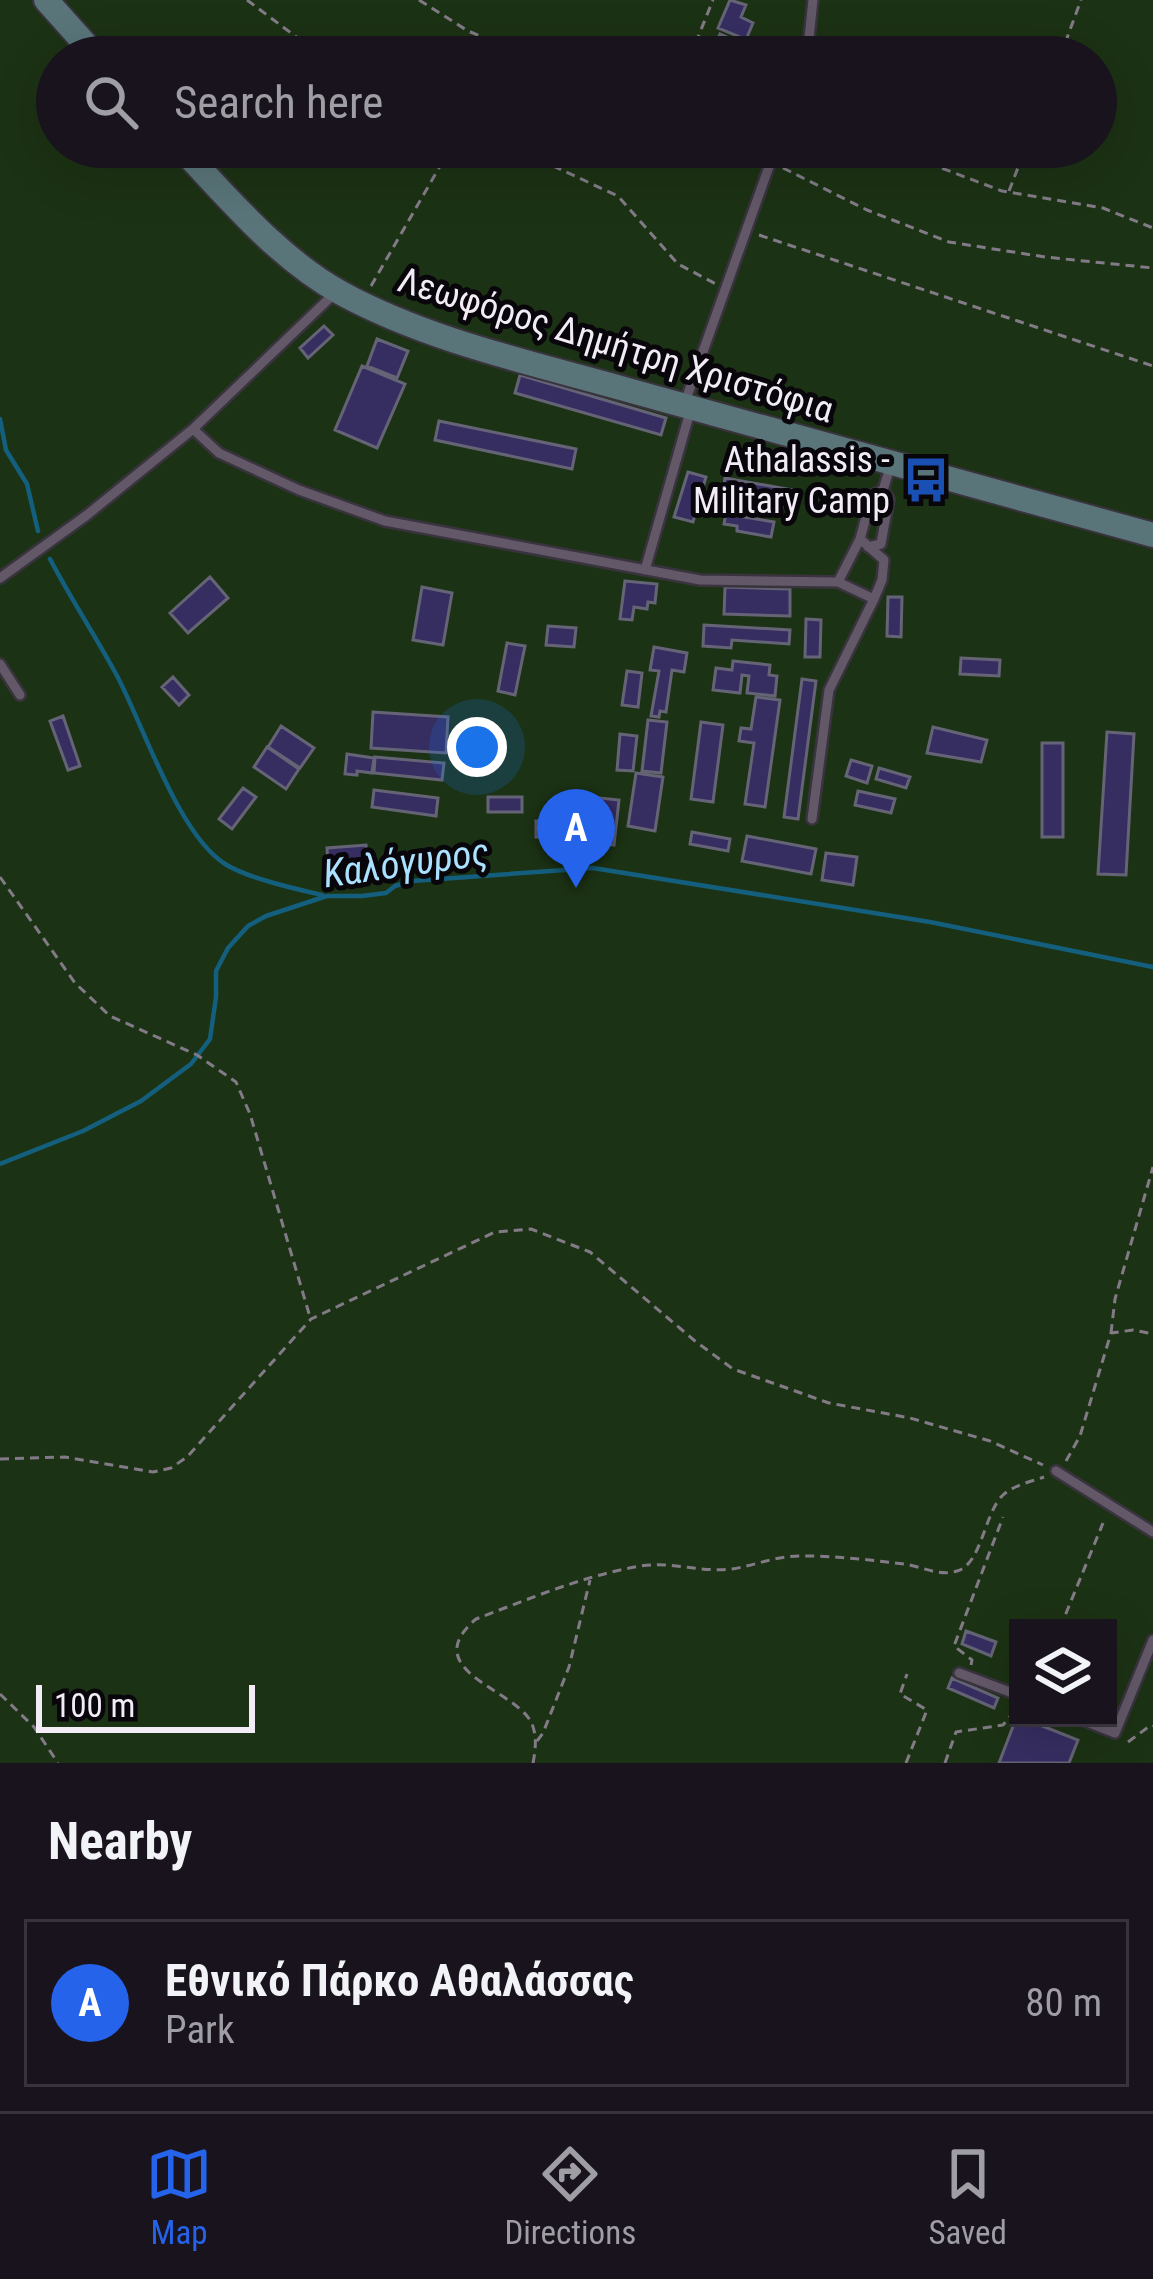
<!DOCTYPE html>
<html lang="en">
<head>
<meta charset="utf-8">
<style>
	body { margin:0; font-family:"Roboto Condensed",sans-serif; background:#26202a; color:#f1f3f6 }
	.controls { position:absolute; right:36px; bottom:36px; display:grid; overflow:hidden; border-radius:0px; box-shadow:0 12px 48px #0002 }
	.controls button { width:108px; height:108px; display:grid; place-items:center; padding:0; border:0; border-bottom:3px solid #37323b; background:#19131d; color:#f1f3f6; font:60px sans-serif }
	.scale { position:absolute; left:36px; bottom:30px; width:219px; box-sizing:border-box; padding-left:12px; border:6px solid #f2ecf6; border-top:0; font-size:33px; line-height:42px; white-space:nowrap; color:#f2ecf6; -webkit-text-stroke:9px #09060b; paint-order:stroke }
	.you { position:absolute; left:477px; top:747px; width:42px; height:42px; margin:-30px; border:9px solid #fff; border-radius:50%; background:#1a73e8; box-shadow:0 0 0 18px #1a73e833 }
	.badge { display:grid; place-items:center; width:78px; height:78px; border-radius:50%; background:#2563eb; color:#fff; font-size:39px; font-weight:700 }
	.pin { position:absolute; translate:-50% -99px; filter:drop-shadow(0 3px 6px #0008) }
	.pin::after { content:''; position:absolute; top:63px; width:42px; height:36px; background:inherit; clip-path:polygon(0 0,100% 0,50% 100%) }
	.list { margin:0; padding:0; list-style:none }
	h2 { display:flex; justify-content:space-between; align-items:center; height:156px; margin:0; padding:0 48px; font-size:51px }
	h2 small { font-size:39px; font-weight:400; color:#9f9ea4 }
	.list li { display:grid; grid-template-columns:78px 1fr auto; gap:36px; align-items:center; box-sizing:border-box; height:168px; margin:0 24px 24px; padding:0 24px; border:3px solid #37323b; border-radius:0px }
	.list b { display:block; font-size:45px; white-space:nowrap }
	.list p { margin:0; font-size:39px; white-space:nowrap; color:#9f9ea4 }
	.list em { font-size:39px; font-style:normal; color:#9f9ea4 }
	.icon { flex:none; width:66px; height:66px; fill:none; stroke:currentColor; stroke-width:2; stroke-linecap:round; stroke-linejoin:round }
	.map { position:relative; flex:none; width:1153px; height:1763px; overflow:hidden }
	.search { position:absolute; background:#19131d; box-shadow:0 12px 48px #0002; left:36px; right:36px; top:36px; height:132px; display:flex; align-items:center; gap:30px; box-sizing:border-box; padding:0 42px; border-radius:66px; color:#9f9ea4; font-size:45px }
	.sheet { height:348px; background:#19131d }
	nav { display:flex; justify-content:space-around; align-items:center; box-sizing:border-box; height:168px; border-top:3px solid #37323b; background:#19131d; font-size:33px; color:#9f9ea4 }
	nav a { display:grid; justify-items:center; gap:6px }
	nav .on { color:#2563eb }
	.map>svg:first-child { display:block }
</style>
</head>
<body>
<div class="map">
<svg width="1153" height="1763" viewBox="0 0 1153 1763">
	<rect width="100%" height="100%" fill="#211927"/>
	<path fill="#1c3214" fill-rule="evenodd" d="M0,0H1153V1763H0ZM57,57H1096V147H57ZM1018,1628H1108V1718H1018Z"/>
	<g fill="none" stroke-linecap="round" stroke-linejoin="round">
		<path stroke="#145f7e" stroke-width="4.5" d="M0,419L6,450L27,484L38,531
			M50,559C70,597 94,634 115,672C143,723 177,833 225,864C247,878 296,889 322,895
			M0,1164L83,1131L141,1101L191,1064L210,1039L216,997V971L228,948L248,926L266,916L327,896H362L386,893L395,886L412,881L593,868L930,922L1153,967"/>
	</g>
	<path fill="#362e61" stroke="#656476" stroke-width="3" d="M730,0L746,5L741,17L753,23L745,42L773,54L772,57H709L720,34L738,42L740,37L718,28Z
		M324,326L333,335L308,358L300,348Z
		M377,339L408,351L397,378L367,366Z
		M362,366L405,384L377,448L335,430Z
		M520,375L666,418L661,435L515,393Z
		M439,421L576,449L572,469L435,440Z
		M688,472L706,477L693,522L674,517Z
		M725,478L798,491L795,509L771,505L770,512L721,503Z
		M726,514L774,522L771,537L737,531V526L724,524Z
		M210,577L228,598L188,633L170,613Z
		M625,581L657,584L655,603L648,602L647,609L634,607L632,620L620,619Z
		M422,587L452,593L443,645L413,640Z
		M725,587L790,589V616L724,614Z
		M888,597H902L901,637L887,636Z
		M806,619L821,620L820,657H805Z
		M704,625L790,630L789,644L732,640L731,648L703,646Z
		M548,626L576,628L574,647L546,645Z
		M507,643L525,646L515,695L498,691Z
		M654,647L687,653L684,672L672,670L666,712L660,711L659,717L651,716L659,671L650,670Z
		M961,658L1000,660L999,676L960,674Z
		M733,661L770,665L769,675L777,676L775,696L747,693L749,676L742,675L740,693L713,690L716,668L732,670Z
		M627,671L642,673L638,707L622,705Z
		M173,677L189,695L179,705L162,687Z
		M802,679L816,681L798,819L784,817Z
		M756,697L780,700L765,807L745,804L754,743L739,741L741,728L751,729Z
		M373,712L448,717L446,753L371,748Z
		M63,716L80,766L68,770L50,721Z
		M648,720L667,722L661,773L642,771Z
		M701,722L723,725L713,802L691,799Z
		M281,726L314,748L300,768L268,747Z
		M933,727L987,740L981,762L927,753Z
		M1107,732L1134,734L1126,875L1098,874Z
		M620,734L637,736L633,771L617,770Z
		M1042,743H1063V837H1042Z
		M267,747L299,769L286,789L254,767Z
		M347,754L374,758L372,773L357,771V775L345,774Z
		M375,757L444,763L442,780L374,773Z
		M851,760L872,766L867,783L846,776Z
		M879,768L910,777L906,788L876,779Z
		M636,773L663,777L655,831L628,826Z
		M243,788L256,797L232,829L219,819Z
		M374,790L438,798L436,816L372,807Z
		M858,791L895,799L891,813L855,805Z
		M488,797H522V812H488Z
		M590,797L619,800L614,845L585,842Z
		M536,821L574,822V838L536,837Z
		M692,832L730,839L728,851L690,844Z
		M747,836L816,849L811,874L742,861Z
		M366,845L368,861L328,864L327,848Z
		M826,853L857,857L853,885L822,880Z
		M966,1631L996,1642L991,1656L962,1644Z
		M952,1678L998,1698L994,1708L948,1688Z
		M1017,1716L1078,1740L1069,1763H999Z"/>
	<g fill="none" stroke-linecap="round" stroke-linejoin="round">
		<g stroke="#39333d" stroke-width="14">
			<path id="lane" d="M807,57L813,0
				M685,402L776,147
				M193,429L219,453L299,490L385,521L700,580L838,582L874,599L882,580L884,560L860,539L872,495L883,490
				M868,547L881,544L889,499L883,490L891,464
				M645,570L690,412
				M0,578L87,515L193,429L337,291
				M838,582L860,539
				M0,664L20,695
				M812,819L829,690L874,599
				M1056,1471L1153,1532
				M959,1673L1018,1695
				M1077,1718L1115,1733L1153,1640"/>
		</g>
		<g stroke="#39333d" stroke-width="28">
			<path id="secondary" d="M46,0L97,57
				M180,147C229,199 278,258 341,293C431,342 537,364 635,392C807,440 980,487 1153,535"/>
		</g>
		<path stroke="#827b87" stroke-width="3" stroke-dasharray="9 6" stroke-linecap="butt" d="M247,0L323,57
			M419,0L468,31L532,57
			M690,57L713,0
			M1060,57L1081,0
			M512,147L618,196L678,264L716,284
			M738,147L758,156
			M886,147L1002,191L1103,208L1153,228
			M783,168L867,210L949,242L1045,257L1153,268
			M1009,191L1026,147
			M759,235L1153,366
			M371,286L451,147
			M0,877L75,983L110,1016L197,1055L236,1082L250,1114L310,1317
			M1111,1333L1115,1299L1153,1167
			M0,1459L65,1457L153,1472L171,1468L187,1457L311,1319L495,1232L531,1229L590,1252L695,1341L733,1369L829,1403L910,1418L990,1441L1043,1465
			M1066,1461L1080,1436L1111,1333L1133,1330L1153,1334
			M1060,1628L1103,1523
			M971,1665L972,1660L954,1646L1003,1517
			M0,1694L34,1727L58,1763
			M537,1741L543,1733L569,1667L590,1580
			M1128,1742L1151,1725L1153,1726
			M533,1763C536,1748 538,1729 527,1716C502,1686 420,1667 476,1619C529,1599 585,1575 641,1566C671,1561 702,1573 732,1569C757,1565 778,1555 804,1556C837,1556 871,1560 904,1564C921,1566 939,1577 957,1571C982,1564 984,1513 1003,1495C1014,1485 1030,1482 1044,1477
			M906,1763L927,1710L900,1694L907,1674
			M945,1763L956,1732L1003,1725L1018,1707"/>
		<use href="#lane" stroke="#625868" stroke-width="9"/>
		<use href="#secondary" stroke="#597579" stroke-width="24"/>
	</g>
	<defs>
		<g id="bus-bare" transform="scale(3.6)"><path d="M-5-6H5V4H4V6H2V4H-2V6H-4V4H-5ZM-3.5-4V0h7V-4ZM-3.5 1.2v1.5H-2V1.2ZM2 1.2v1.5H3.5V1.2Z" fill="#1a4fb4" stroke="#09060b" stroke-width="2.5" paint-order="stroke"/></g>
	</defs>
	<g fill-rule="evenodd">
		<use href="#bus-bare" x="926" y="480"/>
	</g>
	<g text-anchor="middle" stroke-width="10" stroke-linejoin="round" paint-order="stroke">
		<g font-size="36" fill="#f2ecf6" stroke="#09060b">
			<text transform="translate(616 344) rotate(17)" y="13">Λεωφόρος Δημήτρη Χριστόφια</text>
		</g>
		<g font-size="36" fill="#f2ecf6" stroke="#09060b" text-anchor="end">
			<text x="890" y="472">Athalassis -<tspan x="890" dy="41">Military Camp</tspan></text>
		</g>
		<g font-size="39" font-style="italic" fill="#abe2ff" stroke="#09060b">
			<text transform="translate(406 862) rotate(-8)" y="14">Καλόγυρος</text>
		</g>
	</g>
</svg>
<div class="controls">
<button><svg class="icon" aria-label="layers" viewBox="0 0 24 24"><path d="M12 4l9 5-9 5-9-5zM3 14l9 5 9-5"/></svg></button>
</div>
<div class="scale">100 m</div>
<div class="you"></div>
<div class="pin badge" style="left:576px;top:888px">A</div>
<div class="search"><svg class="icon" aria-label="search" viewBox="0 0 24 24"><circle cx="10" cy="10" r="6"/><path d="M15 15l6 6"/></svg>Search here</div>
</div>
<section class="sheet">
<h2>Nearby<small></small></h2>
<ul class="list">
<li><span class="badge">A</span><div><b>Εθνικό Πάρκο Αθαλάσσας</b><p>Park</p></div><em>80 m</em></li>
</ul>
</section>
<nav>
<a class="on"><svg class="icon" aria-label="map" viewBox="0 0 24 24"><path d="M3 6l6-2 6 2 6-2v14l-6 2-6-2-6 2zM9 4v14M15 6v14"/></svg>Map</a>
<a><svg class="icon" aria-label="directions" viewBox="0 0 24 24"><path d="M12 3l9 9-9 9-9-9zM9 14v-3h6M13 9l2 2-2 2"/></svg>Directions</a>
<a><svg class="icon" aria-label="saved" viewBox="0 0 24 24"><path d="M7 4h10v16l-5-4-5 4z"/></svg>Saved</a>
</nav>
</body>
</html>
